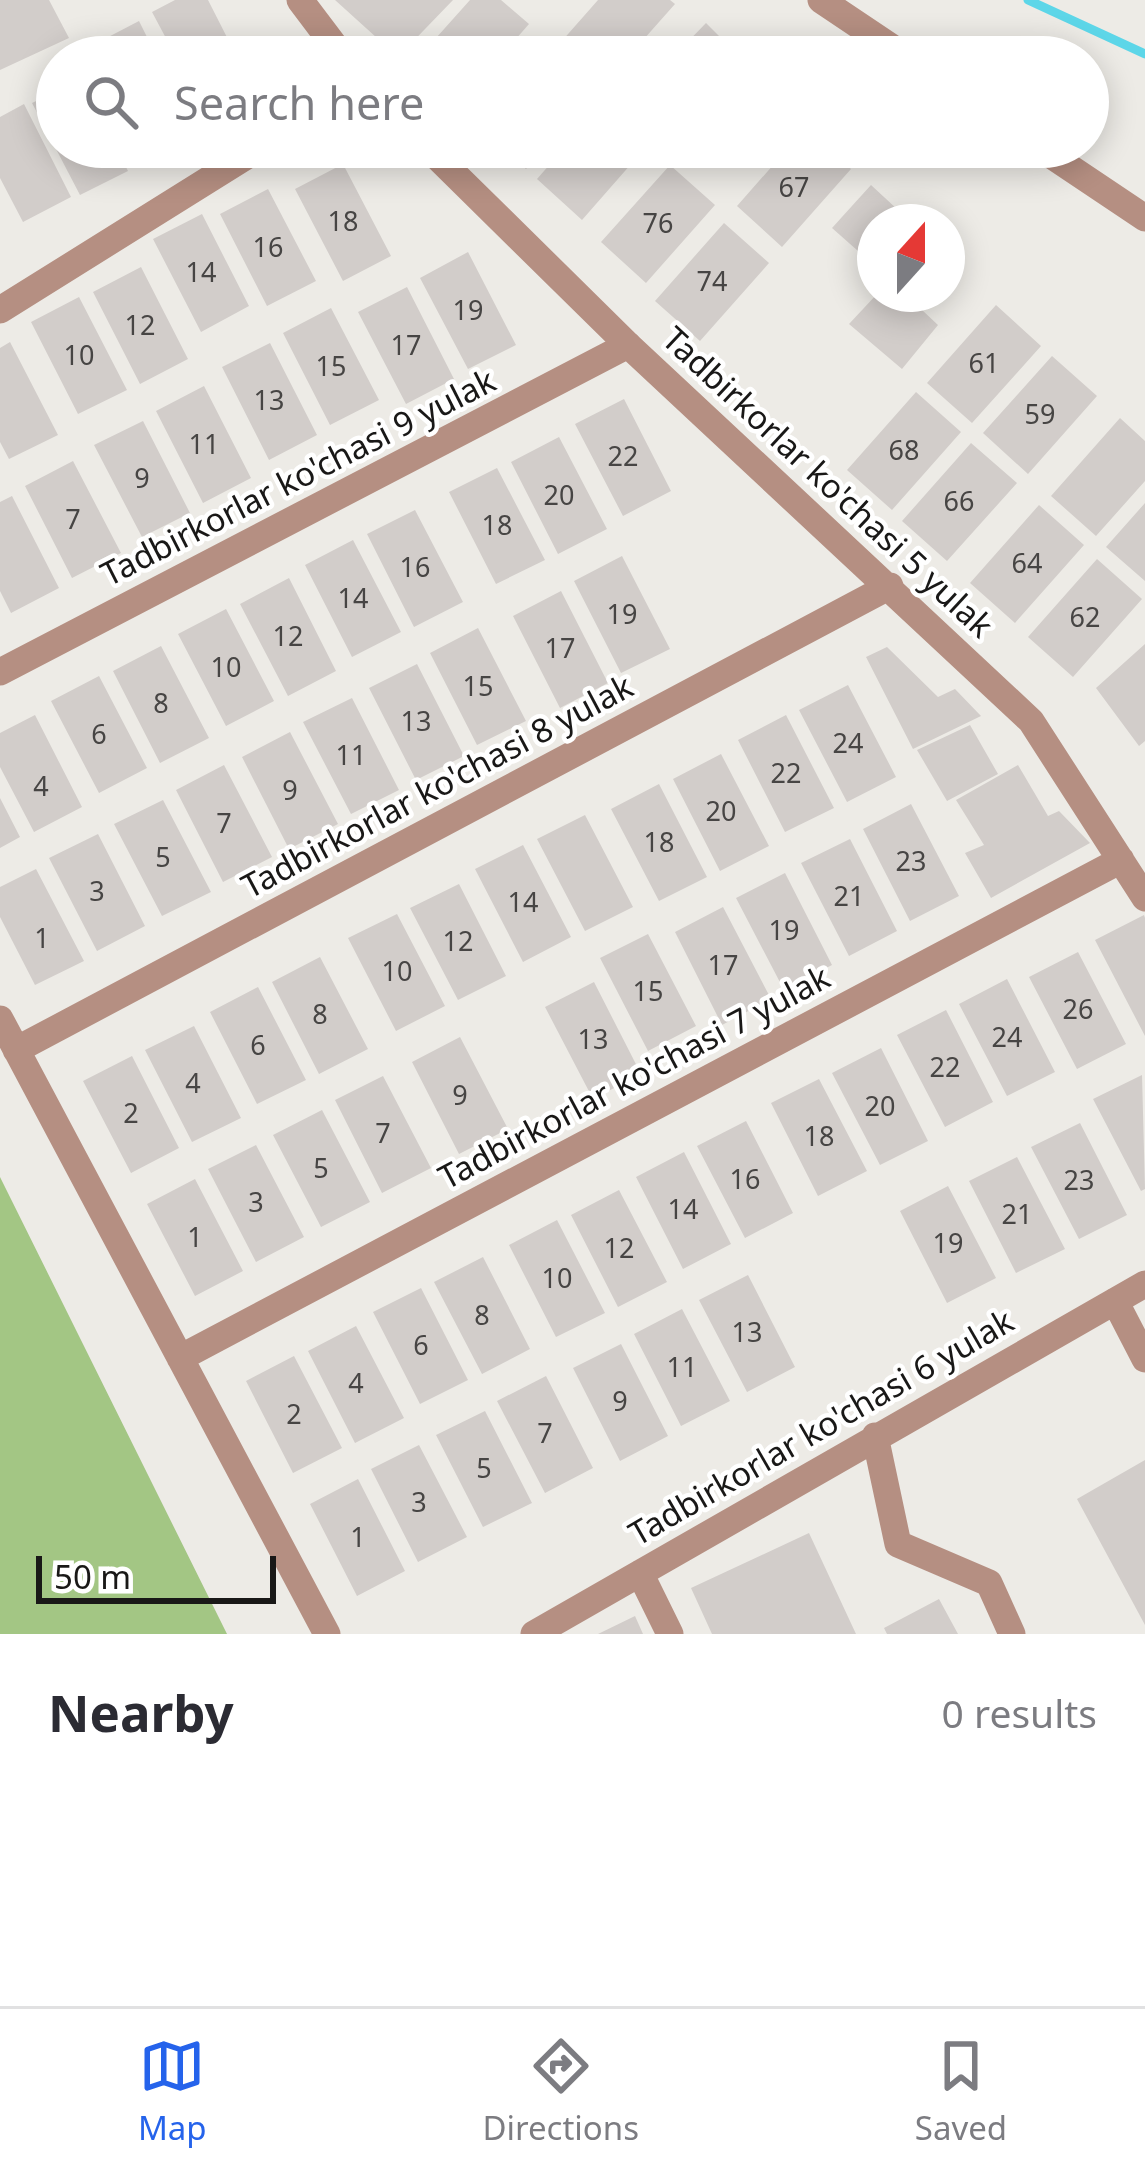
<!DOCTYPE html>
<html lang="en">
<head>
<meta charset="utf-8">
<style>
	body { margin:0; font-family:"Noto Sans",sans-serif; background:#f2f2f3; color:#2b2b33 }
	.compass { position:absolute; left:857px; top:204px; width:108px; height:108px; border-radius:50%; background:#fff; box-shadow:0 6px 30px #0003; rotate:21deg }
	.scale { position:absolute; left:36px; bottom:30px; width:240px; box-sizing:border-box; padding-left:12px; border:6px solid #191817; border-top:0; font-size:33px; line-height:42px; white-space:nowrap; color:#191817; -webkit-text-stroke:9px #fff; paint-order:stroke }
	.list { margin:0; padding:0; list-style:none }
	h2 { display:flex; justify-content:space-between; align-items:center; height:156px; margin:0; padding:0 48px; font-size:51px }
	h2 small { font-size:39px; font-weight:400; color:#7c7c81 }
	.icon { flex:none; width:66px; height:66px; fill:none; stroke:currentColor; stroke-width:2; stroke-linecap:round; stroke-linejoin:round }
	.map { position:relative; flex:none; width:1145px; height:1634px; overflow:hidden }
	.search { position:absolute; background:#fff; box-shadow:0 6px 30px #0003; left:36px; right:36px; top:36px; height:132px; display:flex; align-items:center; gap:30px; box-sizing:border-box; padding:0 42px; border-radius:66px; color:#7c7c81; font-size:45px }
	.sheet { height:372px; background:#fff }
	nav { display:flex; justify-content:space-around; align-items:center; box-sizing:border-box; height:168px; border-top:3px solid #e1e1e2; background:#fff; font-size:33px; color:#7c7c81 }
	nav a { display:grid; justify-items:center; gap:6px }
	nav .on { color:#2563eb }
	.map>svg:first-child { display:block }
</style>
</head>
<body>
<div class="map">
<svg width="1145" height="1634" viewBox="0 0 1145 1634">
	<rect width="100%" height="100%" fill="#edebe6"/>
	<path fill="#a3c684" d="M0,1177L227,1634H228H0Z"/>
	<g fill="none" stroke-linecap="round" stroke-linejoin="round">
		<path stroke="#5dd6e8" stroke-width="9" d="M1028,0L1145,54"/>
	</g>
	<path fill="#d2cdca" d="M0,0H49L69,38L0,70Z
		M175,0H208L237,57H176L152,12Z
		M335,0H453L398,57Z
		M470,0H501L529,24L500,57H419Z
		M598,0H670L675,4L628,57H578L561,42Z
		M139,21L157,57H96L91,46Z
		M706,23L737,54L734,57H673Z
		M57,91V147H116L128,171L80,195L32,103Z
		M24,104L71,197L23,222L0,178V117Z
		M501,147H546L526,169Z
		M565,147H646L582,220L537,179Z
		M789,147H826L851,169L782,247L737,206Z
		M343,164L391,256L343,281L295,189Z
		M670,165L715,205L646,283L601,242Z
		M871,185L911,222H875V266L832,228Z
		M268,189L316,281L267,306L220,214Z
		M202,214L249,306L201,332L153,239Z
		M724,223L769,263L700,341L655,301Z
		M468,252L516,345L468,369L420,278Z
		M141,267L188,359L140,384L93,292Z
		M407,287L454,379L406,404L358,312Z
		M877,294H905L938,325L902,369L849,324Z
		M79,297L127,390L78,414L31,322Z
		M996,305L1041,346L972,423L927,383Z
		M331,308L379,400L330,425L283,333Z
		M10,342L58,435L9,459L0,442V348Z
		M270,343L317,435L269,460L222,367Z
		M1052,356L1097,396L1028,474L983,433Z
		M204,386L251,478L203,503L156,411Z
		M916,392L961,432L892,510L847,470Z
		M624,399L671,491L623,516L575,424Z
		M1120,418L1145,441V481L1096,536L1051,496Z
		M143,421L190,513L142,537L94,445Z
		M559,437L607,529L558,554L511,462Z
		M971,443L1017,483L947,561L902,521Z
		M73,461L121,553L72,578L25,486Z
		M497,468L545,560L496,584L449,492Z
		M12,496L59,588L11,613L0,591V502Z
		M1145,503V581L1106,547Z
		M1039,505L1084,545L1015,623L970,583Z
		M415,510L463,602L414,627L367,534Z
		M353,540L401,632L352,657L305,565Z
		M622,556L670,649L621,673L574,581Z
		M1097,559L1142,599L1073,677L1028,637Z
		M289,578L336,671L288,696L240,604Z
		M561,591L608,683L560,708L513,616Z
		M226,609L274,701L226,726L178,634Z
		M478,628L526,721L477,745L430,653Z
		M1145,644V741L1139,746L1096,688Z
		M161,646L209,738L160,763L113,671Z
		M887,647L938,697L955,689L981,716L913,749L866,657Z
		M417,664L464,756L416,780L369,688Z
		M99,676L147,768L99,793L51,701Z
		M848,685L896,777L847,802L799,710Z
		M352,698L399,790L351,814L303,722Z
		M35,715L82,807L34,832L0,767V733Z
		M786,715L834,808L785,832L738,740Z
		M970,725L998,774L947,801L917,750Z
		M290,732L338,824L289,849L242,757Z
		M721,754L769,846L720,871L673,779Z
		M224,765L272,857L223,882L176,790Z
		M1018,765L1048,816L1059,811L1090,843L991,898L965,853L984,845L956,800Z
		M659,784L707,877L659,901L611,809Z
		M0,798L20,837L0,848Z
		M163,800L211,892L162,916L114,824Z
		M911,804L959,896L910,921L863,829Z
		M585,815L633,907L585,931L537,839Z
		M98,834L145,926L97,951L49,858Z
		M850,839L897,931L849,956L801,863Z
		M523,845L571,937L523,962L475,869Z
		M36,869L84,961L35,985L0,917V887Z
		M785,873L832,965L784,990L736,898Z
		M459,884L506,976L458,1000L410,908Z
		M723,907L771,999L722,1025L675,932Z
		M397,914L445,1006L396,1031L348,938Z
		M1144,915L1145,918V1036L1095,940Z
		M648,934L696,1026L648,1051L600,958Z
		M1078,952L1126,1044L1077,1069L1029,977Z
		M320,957L368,1049L319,1074L272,982Z
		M1007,979L1055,1072L1007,1096L959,1004Z
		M594,982L641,1074L593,1099L545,1007Z
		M258,987L306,1080L257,1104L210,1012Z
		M946,1010L993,1102L945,1127L897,1035Z
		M194,1026L241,1118L192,1142L145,1050Z
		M460,1037L508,1129L459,1154L412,1062Z
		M881,1048L928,1141L880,1165L832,1073Z
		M132,1056L179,1148L131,1173L83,1081Z
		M1142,1075L1145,1189L1141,1191L1093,1099Z
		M383,1076L431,1168L382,1193L335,1100Z
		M819,1079L867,1171L818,1196L771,1103Z
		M322,1110L370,1202L321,1227L273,1135Z
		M746,1121L793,1213L745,1238L697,1146Z
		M1080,1123L1127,1215L1079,1239L1031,1147Z
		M256,1145L304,1237L256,1262L208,1169Z
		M684,1152L731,1244L683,1269L636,1177Z
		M1017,1157L1065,1249L1016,1273L969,1181Z
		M195,1179L243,1271L195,1296L147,1204Z
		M948,1186L996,1278L947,1303L900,1211Z
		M619,1190L667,1282L618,1307L571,1215Z
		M557,1220L605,1313L556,1337L509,1245Z
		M483,1257L530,1349L482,1374L434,1282Z
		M748,1275L795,1367L747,1392L699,1300Z
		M421,1288L468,1380L420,1404L373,1312Z
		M682,1309L730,1401L681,1426L634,1334Z
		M356,1326L404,1418L355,1443L308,1351Z
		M621,1344L668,1436L620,1461L573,1368Z
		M294,1356L342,1448L293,1473L246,1381Z
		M546,1376L593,1468L545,1493L497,1401Z
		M485,1411L532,1503L483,1527L436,1435Z
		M419,1445L467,1537L418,1562L371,1469Z
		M1145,1460V1625L1077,1499Z
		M358,1479L405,1571L357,1596L310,1504Z
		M809,1533L856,1634H712L691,1588Z
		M939,1599L958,1634H887L884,1628Z
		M635,1616L643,1634H598Z"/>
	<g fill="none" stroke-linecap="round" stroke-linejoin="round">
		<path stroke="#b58f82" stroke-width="27" d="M300,0L343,57
			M821,0L906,57
			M427,147L628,345L1031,721L1145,898
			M1039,147L1145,218
			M0,310L261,147
			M0,672L628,345
			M0,1019L327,1634
			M16,1050L890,586
			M1115,1301L1145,1359
			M180,1358L1121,860
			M875,1436L898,1544L989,1583L1012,1634
			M640,1573L670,1634
			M534,1634L1145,1284"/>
	</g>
	<g text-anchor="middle" stroke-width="9" stroke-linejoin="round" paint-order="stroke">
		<g font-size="27" fill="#474544">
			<text x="794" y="197">67</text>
			<text x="343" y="231">18</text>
			<text x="658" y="233">76</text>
			<text x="268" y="257">16</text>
			<text x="201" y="282">14</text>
			<text x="712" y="291">74</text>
			<text x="468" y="320">19</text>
			<text x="140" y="335">12</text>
			<text x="406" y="355">17</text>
			<text x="79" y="365">10</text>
			<text x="984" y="373">61</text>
			<text x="331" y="376">15</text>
			<text x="269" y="410">13</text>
			<text x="1040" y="424">59</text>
			<text x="204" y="454">11</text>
			<text x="904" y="460">68</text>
			<text x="623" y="466">22</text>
			<text x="142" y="488">9</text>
			<text x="559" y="505">20</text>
			<text x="959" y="511">66</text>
			<text x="73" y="529">7</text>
			<text x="497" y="535">18</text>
			<text x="1027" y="573">64</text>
			<text x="415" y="577">16</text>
			<text x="353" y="608">14</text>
			<text x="622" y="624">19</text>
			<text x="1085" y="627">62</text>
			<text x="288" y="646">12</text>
			<text x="560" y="658">17</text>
			<text x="226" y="677">10</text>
			<text x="478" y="696">15</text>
			<text x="161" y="713">8</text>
			<text x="416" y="731">13</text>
			<text x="99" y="744">6</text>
			<text x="848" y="753">24</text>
			<text x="351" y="765">11</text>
			<text x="786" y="783">22</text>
			<text x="41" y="796">4</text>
			<text x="290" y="800">9</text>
			<text x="721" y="821">20</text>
			<text x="224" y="833">7</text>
			<text x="659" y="852">18</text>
			<text x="163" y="867">5</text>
			<text x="911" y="871">23</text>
			<text x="97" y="901">3</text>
			<text x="849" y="906">21</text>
			<text x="523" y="912">14</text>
			<text x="784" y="940">19</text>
			<text x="42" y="948">1</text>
			<text x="458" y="951">12</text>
			<text x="723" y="975">17</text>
			<text x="397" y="981">10</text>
			<text x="648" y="1001">15</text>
			<text x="1078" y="1019">26</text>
			<text x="320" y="1024">8</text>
			<text x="1007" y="1047">24</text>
			<text x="593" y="1049">13</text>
			<text x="258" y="1055">6</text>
			<text x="945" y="1077">22</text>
			<text x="193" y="1093">4</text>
			<text x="460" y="1105">9</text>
			<text x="880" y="1116">20</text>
			<text x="131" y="1123">2</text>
			<text x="383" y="1143">7</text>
			<text x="819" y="1146">18</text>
			<text x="321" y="1178">5</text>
			<text x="745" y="1189">16</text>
			<text x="1079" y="1190">23</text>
			<text x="256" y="1212">3</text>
			<text x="683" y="1219">14</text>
			<text x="1017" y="1224">21</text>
			<text x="195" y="1247">1</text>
			<text x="948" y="1253">19</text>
			<text x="619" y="1258">12</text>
			<text x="557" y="1288">10</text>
			<text x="482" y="1325">8</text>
			<text x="747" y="1342">13</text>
			<text x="421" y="1355">6</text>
			<text x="682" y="1377">11</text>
			<text x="356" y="1393">4</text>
			<text x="620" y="1411">9</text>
			<text x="294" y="1424">2</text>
			<text x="545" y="1443">7</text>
			<text x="484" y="1478">5</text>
			<text x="419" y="1512">3</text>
			<text x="358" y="1547">1</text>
		</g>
		<g font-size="33" fill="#191817" stroke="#fff">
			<text transform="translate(298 477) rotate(-27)" y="12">Tadbirkorlar ko'chasi 9 yulak</text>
			<text transform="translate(828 482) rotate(43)" y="12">Tadbirkorlar ko'chasi 5 yulak</text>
			<text transform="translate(437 786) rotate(-28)" y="12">Tadbirkorlar ko'chasi 8 yulak</text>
			<text transform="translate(634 1077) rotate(-28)" y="12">Tadbirkorlar ko'chasi 7 yulak</text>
			<text transform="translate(821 1427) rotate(-30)" y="12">Tadbirkorlar ko'chasi 6 yulak</text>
		</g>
	</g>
</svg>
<svg class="compass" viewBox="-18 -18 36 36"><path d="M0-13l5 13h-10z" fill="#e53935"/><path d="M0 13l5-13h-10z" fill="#7c7c81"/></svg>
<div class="scale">50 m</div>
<div class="search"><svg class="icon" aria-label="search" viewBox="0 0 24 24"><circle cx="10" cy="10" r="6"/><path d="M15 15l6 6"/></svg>Search here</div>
</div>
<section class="sheet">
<h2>Nearby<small>0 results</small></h2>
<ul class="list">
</ul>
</section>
<nav>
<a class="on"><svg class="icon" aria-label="map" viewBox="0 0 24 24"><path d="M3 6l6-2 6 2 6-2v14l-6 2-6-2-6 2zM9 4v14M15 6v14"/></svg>Map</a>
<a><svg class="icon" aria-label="directions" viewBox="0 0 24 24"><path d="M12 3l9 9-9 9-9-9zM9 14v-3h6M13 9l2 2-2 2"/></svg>Directions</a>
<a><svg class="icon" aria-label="saved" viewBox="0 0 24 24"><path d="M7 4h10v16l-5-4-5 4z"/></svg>Saved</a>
</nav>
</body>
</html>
